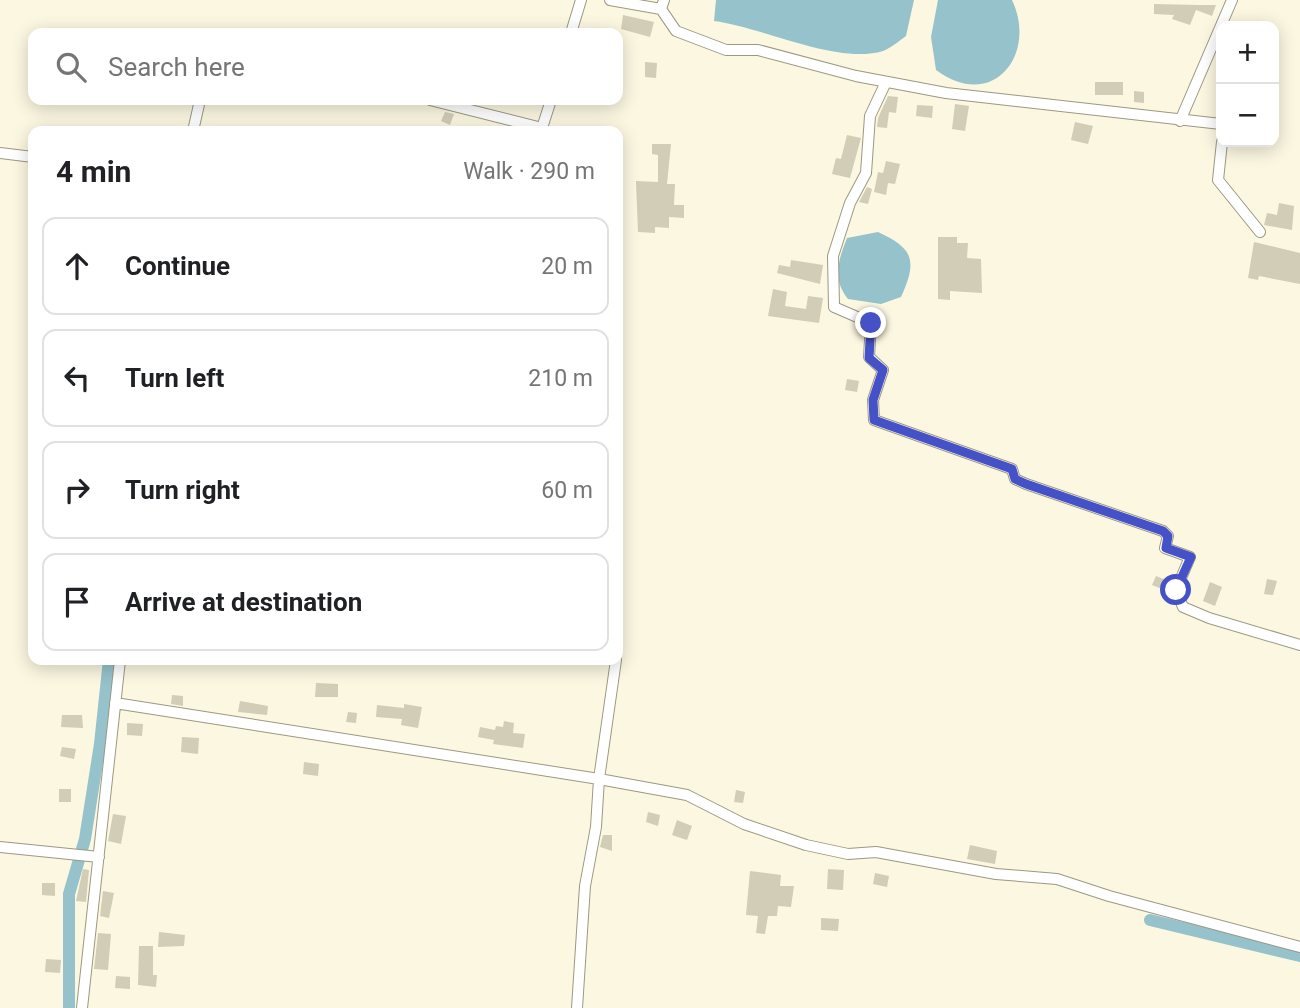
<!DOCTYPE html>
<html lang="en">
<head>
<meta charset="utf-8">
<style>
	body { margin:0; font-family:Roboto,sans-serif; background:#f2f2f2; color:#202124 }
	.controls { position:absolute; right:21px; top:21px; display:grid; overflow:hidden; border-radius:14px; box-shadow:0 4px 18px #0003 }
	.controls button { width:63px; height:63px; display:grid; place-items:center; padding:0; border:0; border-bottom:2px solid #e0e0e0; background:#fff; color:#202124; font:35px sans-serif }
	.stop { position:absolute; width:21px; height:21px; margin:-16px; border:5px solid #4551c6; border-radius:50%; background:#fff }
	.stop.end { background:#4551c6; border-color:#fff; box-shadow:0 2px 7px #0008 }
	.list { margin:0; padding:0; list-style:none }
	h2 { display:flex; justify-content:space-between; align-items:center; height:91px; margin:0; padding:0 28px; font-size:30px }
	h2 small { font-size:23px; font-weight:400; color:#757577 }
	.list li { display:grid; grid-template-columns:46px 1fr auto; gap:21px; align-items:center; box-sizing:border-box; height:98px; margin:0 14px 14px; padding:0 14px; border:2px solid #e0e0e0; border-radius:14px }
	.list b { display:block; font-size:26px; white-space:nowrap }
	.list em { font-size:23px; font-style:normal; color:#757577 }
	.icon { flex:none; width:38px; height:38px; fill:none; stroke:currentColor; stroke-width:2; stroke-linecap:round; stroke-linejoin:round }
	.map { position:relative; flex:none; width:1300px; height:1008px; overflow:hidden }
	.search { position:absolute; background:#fff; box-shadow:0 4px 18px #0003; left:28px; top:28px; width:595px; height:77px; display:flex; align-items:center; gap:18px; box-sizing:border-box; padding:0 24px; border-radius:14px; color:#757577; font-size:26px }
	.panel { position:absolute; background:#fff; box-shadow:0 4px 18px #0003; left:28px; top:126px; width:595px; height:539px; border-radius:14px }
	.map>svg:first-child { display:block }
</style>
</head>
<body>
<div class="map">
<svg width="1300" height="1008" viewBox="0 0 1300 1008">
	<rect width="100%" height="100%" fill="#fcf7e1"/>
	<path fill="#96c2cb" d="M716,0H914L906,36C899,41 891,48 883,51C837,65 762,27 714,21Z
		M938,0H1012C1038,55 992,112 936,70L931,37Z
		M878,232C913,248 918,260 901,297L881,304L848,299C832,279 838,261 847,238Z"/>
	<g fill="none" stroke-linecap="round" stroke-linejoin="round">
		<path stroke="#96c2cb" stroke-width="12" d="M1150,920L1300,956
			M69,1008V894L85,839L100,744L109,660"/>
	</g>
	<path fill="#d1cdb7" d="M1154,4L1198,5H1216L1212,16L1196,10L1190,25L1172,19L1174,15L1154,14Z
		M623,15L654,22L650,37L621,29Z
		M645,62L657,63L656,78L645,77Z
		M1095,82H1123V95H1095Z
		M1134,91L1144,92V103L1134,102Z
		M888,96L898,97L896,113L889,112L887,128L877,127L878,118Z
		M955,104L969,106L965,131L952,129Z
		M917,105L933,106L932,118L916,116Z
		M445,112L454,114L450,125L441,121Z
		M1075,122L1093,126L1088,144L1071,140Z
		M847,135L861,138L850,178L832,174L836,158L841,159Z
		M652,144H671L667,184H675L674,205H684V218L669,217V228L655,227V233L638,232L636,181L658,182V155L652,154Z
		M886,161L900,164L895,184L888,183L886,195L874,192L878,172L883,173Z
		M867,187L872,189L868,204L859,202Z
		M1279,203L1294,206L1292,230L1264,225L1267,213L1277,215Z
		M938,237H957V243H968L967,258L981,259L982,293L950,291V300L938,299Z
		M1254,242L1300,253V284L1259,276L1258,280L1248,278Z
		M791,260L823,265L820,284L777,273L779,265L790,267Z
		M773,289L787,292L785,306L806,309L808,296L823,298L819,323L768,316Z
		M847,379L859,381L857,392L845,390Z
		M1156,576L1171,582L1167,591L1152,585Z
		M1267,579L1277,581L1273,595L1264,594Z
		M1210,582L1222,587L1215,606L1203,601Z
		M316,683L338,684V697H315Z
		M172,695L183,696V706L171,704Z
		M240,701L268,706L267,715L238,712Z
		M404,704L422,707L418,728L401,725L402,719L376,717L377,705L404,708Z
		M348,712L357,713L356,723L346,722Z
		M62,715H82L83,728L61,727Z
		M504,721L514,723L513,733L525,734L523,748L493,744L494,740L478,737L480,727L495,730L496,726L503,727Z
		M127,723L143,724L142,736L127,735Z
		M182,737L199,738L198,754L181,752Z
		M62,747L76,749L74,759L60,756Z
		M304,762L319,764L318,776L303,774Z
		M59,789H71V802H59Z
		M736,790L745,792L743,803L734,802Z
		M648,812L660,815L658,826L646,822Z
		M113,814L126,816L121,844L108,841Z
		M677,820L692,826L687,840L672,835Z
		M603,835H612V851L600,847Z
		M970,845L997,851L995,864L967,859Z
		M83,869L89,870L86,902L76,901Z
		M828,869L844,870L843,890L827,889Z
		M750,871L781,875L780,886H794L791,907L778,906L777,916H768L765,934L756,933L758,916L746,915Z
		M875,873L889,876L887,887L873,884Z
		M42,883H55V896L42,895Z
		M103,891L114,893L109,918L100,916Z
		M821,918L839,919L838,931L821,930Z
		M159,932L185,935L184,946L158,947Z
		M98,933L111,934L108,970L94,969Z
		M139,946H153V975H157L156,987L138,985Z
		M46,959L61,960L60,973L45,972Z
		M116,976L130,977V989L115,988Z"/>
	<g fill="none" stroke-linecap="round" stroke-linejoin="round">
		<g stroke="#9c9883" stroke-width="12">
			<path id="street" d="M610,0L661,9L664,0
				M661,9L676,31L726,50H758L856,76L946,93L1221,124
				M571,33L581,0
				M886,82L870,116L866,173L850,203L833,256L834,307L871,323L869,357L883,370L873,400L874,420L1012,469L1015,479L1026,484L1163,531L1168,536L1165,548L1190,557L1176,590L1183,607L1209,618L1300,645
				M430,100L542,128L551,100
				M1180,121L1232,0
				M193,131L200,100
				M1222,142L1218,180L1260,232
				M0,153L33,157
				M115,703L599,779L616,660
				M0,847L99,857
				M82,1008L120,660
				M577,1008L585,886L596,827L599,779L687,795L744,824L806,845L848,854L876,852L996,874L1057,879L1109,896L1300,947"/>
		</g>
		<use href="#street" stroke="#fff" stroke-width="10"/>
	</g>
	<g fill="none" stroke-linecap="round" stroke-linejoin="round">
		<path stroke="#4551c6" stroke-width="9" d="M871,323L869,358L883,370L873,400L874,420L1012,469L1015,479L1026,484L1163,531L1168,536L1166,548L1191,557L1176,590"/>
	</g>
</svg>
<div class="controls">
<button>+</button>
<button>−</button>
</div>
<div class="stop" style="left:1176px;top:590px"></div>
<div class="stop end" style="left:871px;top:323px"></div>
<div class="search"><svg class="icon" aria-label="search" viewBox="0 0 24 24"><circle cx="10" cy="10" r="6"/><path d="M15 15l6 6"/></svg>Search here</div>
<section class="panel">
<h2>4 min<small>Walk · 290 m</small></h2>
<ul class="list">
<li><svg class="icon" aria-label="ahead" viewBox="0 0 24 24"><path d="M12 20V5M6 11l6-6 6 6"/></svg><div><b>Continue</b></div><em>20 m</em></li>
<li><svg class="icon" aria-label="left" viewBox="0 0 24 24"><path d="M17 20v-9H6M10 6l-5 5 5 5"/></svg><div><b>Turn left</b></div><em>210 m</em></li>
<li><svg class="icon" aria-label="right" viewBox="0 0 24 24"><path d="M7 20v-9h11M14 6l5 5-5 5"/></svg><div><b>Turn right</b></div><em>60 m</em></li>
<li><svg class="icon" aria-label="arrive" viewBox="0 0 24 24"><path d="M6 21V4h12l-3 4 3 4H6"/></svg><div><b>Arrive at destination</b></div></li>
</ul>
</section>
</div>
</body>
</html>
